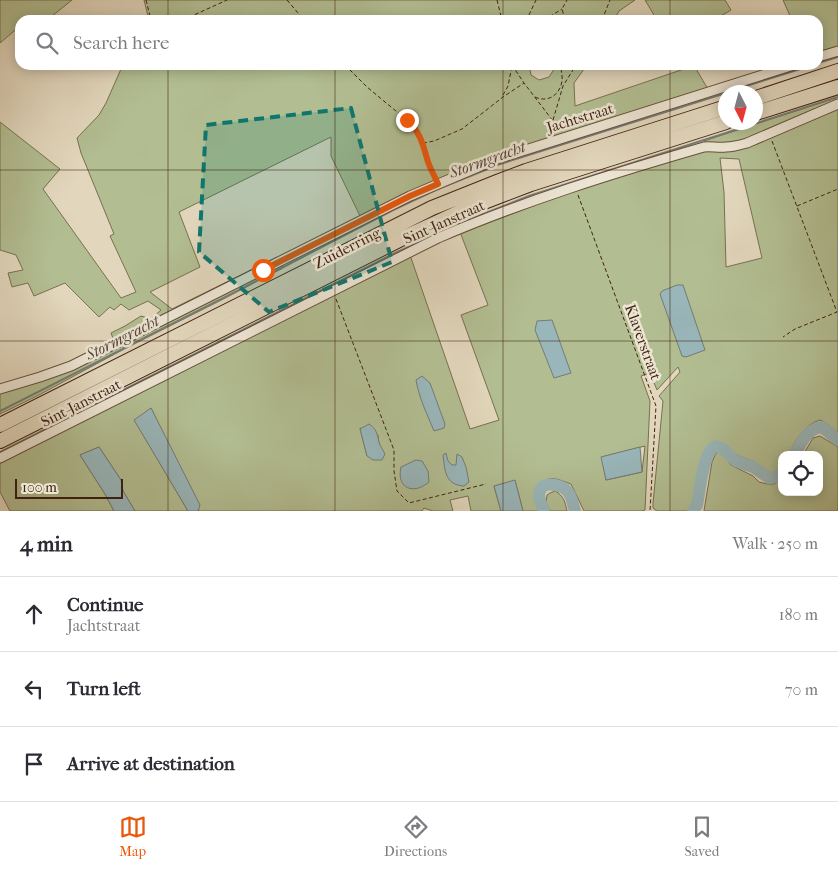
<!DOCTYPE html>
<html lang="en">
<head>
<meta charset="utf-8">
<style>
	body { margin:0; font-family:"IM FELL French Canon",serif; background:#f7f7f7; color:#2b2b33 }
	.controls { position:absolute; right:15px; bottom:15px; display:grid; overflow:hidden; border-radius:10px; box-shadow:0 2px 12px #0003 }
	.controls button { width:45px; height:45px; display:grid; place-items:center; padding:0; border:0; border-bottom:1px solid #e1e1e2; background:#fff; color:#2b2b33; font:25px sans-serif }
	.compass { position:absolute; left:718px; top:85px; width:45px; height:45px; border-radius:50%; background:#fff; box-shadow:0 2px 12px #0003; rotate:174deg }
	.scale { position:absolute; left:15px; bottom:12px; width:108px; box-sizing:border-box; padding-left:5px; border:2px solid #3f220f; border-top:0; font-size:14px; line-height:18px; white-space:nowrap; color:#3f220f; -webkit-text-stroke:4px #ece5d4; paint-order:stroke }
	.stop { position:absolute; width:15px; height:15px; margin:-11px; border:4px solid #ea580c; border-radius:50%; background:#fff }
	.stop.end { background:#ea580c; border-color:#fff; box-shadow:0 1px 5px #0008 }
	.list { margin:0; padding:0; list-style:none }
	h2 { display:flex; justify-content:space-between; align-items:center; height:65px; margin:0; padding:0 20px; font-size:21px }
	h2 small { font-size:16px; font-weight:400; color:#7c7c81 }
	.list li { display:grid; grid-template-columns:32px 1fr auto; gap:15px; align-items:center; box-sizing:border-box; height:75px; padding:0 20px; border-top:1px solid #e1e1e2 }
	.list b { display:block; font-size:19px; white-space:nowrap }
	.list p { margin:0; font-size:16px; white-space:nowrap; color:#7c7c81 }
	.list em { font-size:16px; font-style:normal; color:#7c7c81 }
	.icon { flex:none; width:28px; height:28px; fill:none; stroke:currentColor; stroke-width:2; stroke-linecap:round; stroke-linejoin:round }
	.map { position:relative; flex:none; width:838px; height:511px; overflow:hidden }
	.search { position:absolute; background:#fff; box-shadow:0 2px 12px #0003; left:15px; right:15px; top:15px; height:55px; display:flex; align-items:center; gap:12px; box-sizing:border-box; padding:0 18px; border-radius:15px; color:#7c7c81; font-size:19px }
	.sheet { height:290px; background:#fff }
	nav { display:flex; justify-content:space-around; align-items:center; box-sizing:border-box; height:70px; border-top:1px solid #e1e1e2; background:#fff; font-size:14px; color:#7c7c81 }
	nav a { display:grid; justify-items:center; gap:2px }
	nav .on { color:#ea580c }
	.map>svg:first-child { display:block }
</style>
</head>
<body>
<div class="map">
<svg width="838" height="511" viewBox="0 0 838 511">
	<rect width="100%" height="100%" fill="#e2d7bd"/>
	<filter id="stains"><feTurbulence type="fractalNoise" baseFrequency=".004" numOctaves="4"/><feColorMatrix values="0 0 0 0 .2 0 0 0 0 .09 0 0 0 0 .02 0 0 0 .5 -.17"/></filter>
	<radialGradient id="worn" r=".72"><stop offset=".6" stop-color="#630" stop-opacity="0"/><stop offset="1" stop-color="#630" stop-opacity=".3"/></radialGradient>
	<path fill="#b2be92" stroke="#787050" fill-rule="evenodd" d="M0,0H72L47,20H20V26L0,43Z
		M144,0H635L619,11L614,20H149Z
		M645,0H725L731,10L714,20H657Z
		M783,0H838V47L818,53V20H792Z
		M120,65H529L531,75L539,80L549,77L557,65H587L574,83L575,106L684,69L682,65H698L696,69L708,89L547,140L361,218L331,156V137L179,212L200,267L150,292L172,309L277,257L279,260L114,341L111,333L125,326L141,316L151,319L161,310L148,301L129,310L121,304L114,310L110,307L99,317L65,283L34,296L28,283L12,287L8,273L23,270L16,255L0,250V122L60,169L43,189L121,298L136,292L110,236L114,234L81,153L77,138L99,115L106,103L121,69Z
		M835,98L838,101V433L826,423L820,420C805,424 794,441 789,455H782V465L775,472L770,473L755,462L739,456L721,443L716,442L709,445L704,452L695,505L691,510L688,511H657L653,508V503L663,401L659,396L680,372L678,367L657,390L650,373L641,376L650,401L645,510L642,511H584L571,484C554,478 549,474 535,489L541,511H523L515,481L494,486L501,511H471L468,496L450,500L453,511H433L424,508L422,511H198L199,510L151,408L135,421L188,511H135L123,491L121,480L99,447L80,455L105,494L114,511H10L0,492V460L410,255L470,429L499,420L461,315L488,305L460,232L517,209L706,149L704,141ZM720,158L739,159L762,258L726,267L724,192ZM360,428L378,435L379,445L367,456ZM645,446L642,472L606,480L602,457Z
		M281,265L283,268L147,336L126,348L125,343Z
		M121,343L124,349L37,396L0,414V391Z
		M820,436L838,447V511H704L712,462L716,453L719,452L724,455L731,465L753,476L759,482L767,484H774L782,479V492H819V455H803L813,438Z
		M555,491C564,496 565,502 567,511H550L546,502L547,495L550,493Z"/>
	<path fill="#99b7bb" stroke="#757b76" d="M677,285H683L705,350L686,357L682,356L660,294L662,291Z
		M552,320L571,373L554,378L535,330L537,321Z
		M422,376L430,383L445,424L444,428L434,431C427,414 419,398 416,380Z
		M151,408L200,505L198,511H188L134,420Z
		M369,424C377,429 377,434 379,442C380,446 383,450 385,454L382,460H373L367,456L360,429Z
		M99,447L121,480L123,491L135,511H114L105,494L80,455Z
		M640,447L642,472L606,480L601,457Z
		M446,453L448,461L452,465H456L457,454L462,457L466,467L469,482L464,486C445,485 445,471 443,455Z
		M416,460L422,461L428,471L429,482C414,495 396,489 401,467Z
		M515,480L523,511H501L494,486Z"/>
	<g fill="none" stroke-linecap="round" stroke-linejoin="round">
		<path stroke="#757b76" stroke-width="2" d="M818,63L838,57
			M727,92L813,65
			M0,411L226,297L393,210L438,189L500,164L726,93
			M0,452L393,254L473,218L529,196L838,97"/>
		<path stroke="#99b7bb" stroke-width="12" d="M794,455C801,444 807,428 822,427L838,440
			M544,511C542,505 537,498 540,491C543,480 563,485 568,492C572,497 573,505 575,511
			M693,511L697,505C700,491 702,461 711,450C713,447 714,447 717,446L723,449L736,461L753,467L769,478L776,477L782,473"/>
		<g stroke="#684f3a" stroke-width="11">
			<path id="minor" d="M818,57L838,51
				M0,389L40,377L71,366L410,196L497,159L794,65
				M0,458L438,238C524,201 614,173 704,147C711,146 718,148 726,147C733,147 740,145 747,143L838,104"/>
		</g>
		<g stroke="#3f220f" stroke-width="16">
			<path id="highway" d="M756,98L838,71
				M756,113L838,87
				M0,425L432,208L497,182L526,171L726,107
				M0,441L405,237L466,209L502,195L531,184L726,122"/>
		</g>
		<path stroke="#3f220f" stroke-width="1" stroke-dasharray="4 2.5" stroke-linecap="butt" d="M146,0L151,20
			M287,0L304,20
			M497,0L502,20
			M183,20L227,0
			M525,20L528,17L536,0
			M544,20L562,9
			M565,20L562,9L567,0
			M602,20L610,0
			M345,65L367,87L414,126C424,141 427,159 434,176
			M512,65L524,83L553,121L557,132
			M503,95L508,86L512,66
			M535,97C548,103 560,95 562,81C563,76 560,71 562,65
			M553,120L563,86L576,65
			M772,141L837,312L795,329L783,337
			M423,143L434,141L462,129L503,97L524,83
			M578,195L656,406L650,511
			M797,206L838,189
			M336,299L394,450V471L397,491L409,503L486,484"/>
		<use href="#minor" stroke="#ece5d4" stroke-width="9"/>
		<use href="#highway" stroke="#e2d7bd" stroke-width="14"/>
	</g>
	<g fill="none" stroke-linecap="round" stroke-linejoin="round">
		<path stroke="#ea580c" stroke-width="6" d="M263,270L410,196L438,184C435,177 431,170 428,162C423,145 421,133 407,120"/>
	</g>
	<path fill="#0f766e" fill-opacity="0.2" stroke="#0f766e" stroke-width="4" stroke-dasharray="10 6" stroke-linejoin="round" d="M351,108L392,262L269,312L199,252L206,125Z"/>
	<path fill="none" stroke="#3f220f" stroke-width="1" stroke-opacity="0.55" d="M168,0V20M335,0V20M503,0V20M670,0V20M168,65V511M335,65V511M503,65V511M670,65V511M0,170H838M0,341H838"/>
	<g text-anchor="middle" stroke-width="5" stroke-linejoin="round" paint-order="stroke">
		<g font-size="15" fill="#3f220f" stroke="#ece5d4">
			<text transform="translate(580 118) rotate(-17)" y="5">Jachtstraat</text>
			<text transform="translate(444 222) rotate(-24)" y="5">Sint-Janstraat</text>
			<text transform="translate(347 248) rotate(-27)" y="5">Zuiderring</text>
			<text transform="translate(643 342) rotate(70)" y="5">Klaverstraat</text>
			<text transform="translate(81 403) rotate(-27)" y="5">Sint-Janstraat</text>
		</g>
		<g font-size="16" font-style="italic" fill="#56473a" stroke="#ece5d4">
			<text transform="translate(487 159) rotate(-20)" y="6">Stormgracht</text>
			<text transform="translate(122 337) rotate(-27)" y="6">Stormgracht</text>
		</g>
	</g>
	<rect width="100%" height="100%" filter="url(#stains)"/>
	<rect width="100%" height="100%" fill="url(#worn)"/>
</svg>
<div class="controls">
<button><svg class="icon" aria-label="locate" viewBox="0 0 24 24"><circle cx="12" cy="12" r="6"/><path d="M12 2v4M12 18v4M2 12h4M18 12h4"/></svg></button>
</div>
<svg class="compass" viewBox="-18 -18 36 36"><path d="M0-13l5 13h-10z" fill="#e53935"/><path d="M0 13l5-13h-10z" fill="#7c7c81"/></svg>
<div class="scale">100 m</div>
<div class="stop" style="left:263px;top:270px"></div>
<div class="stop end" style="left:407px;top:120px"></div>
<div class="search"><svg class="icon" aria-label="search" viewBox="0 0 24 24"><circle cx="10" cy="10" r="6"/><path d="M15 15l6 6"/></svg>Search here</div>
</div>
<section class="sheet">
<h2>4 min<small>Walk · 250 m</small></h2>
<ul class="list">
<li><svg class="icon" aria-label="ahead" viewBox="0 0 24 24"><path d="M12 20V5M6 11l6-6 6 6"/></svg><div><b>Continue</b><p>Jachtstraat</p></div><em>180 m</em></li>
<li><svg class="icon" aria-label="left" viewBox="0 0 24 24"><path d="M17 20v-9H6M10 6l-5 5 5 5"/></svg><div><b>Turn left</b></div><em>70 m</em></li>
<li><svg class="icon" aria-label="arrive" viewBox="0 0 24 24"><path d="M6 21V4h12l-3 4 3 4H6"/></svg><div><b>Arrive at destination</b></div></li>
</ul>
</section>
<nav>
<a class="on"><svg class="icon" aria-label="map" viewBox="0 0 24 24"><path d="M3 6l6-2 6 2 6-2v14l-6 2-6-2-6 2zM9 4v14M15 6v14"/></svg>Map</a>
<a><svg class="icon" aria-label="directions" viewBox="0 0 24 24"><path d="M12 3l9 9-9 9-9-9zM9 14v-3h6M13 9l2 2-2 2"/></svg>Directions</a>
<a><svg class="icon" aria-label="saved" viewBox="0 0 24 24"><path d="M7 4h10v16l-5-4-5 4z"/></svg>Saved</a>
</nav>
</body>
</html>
